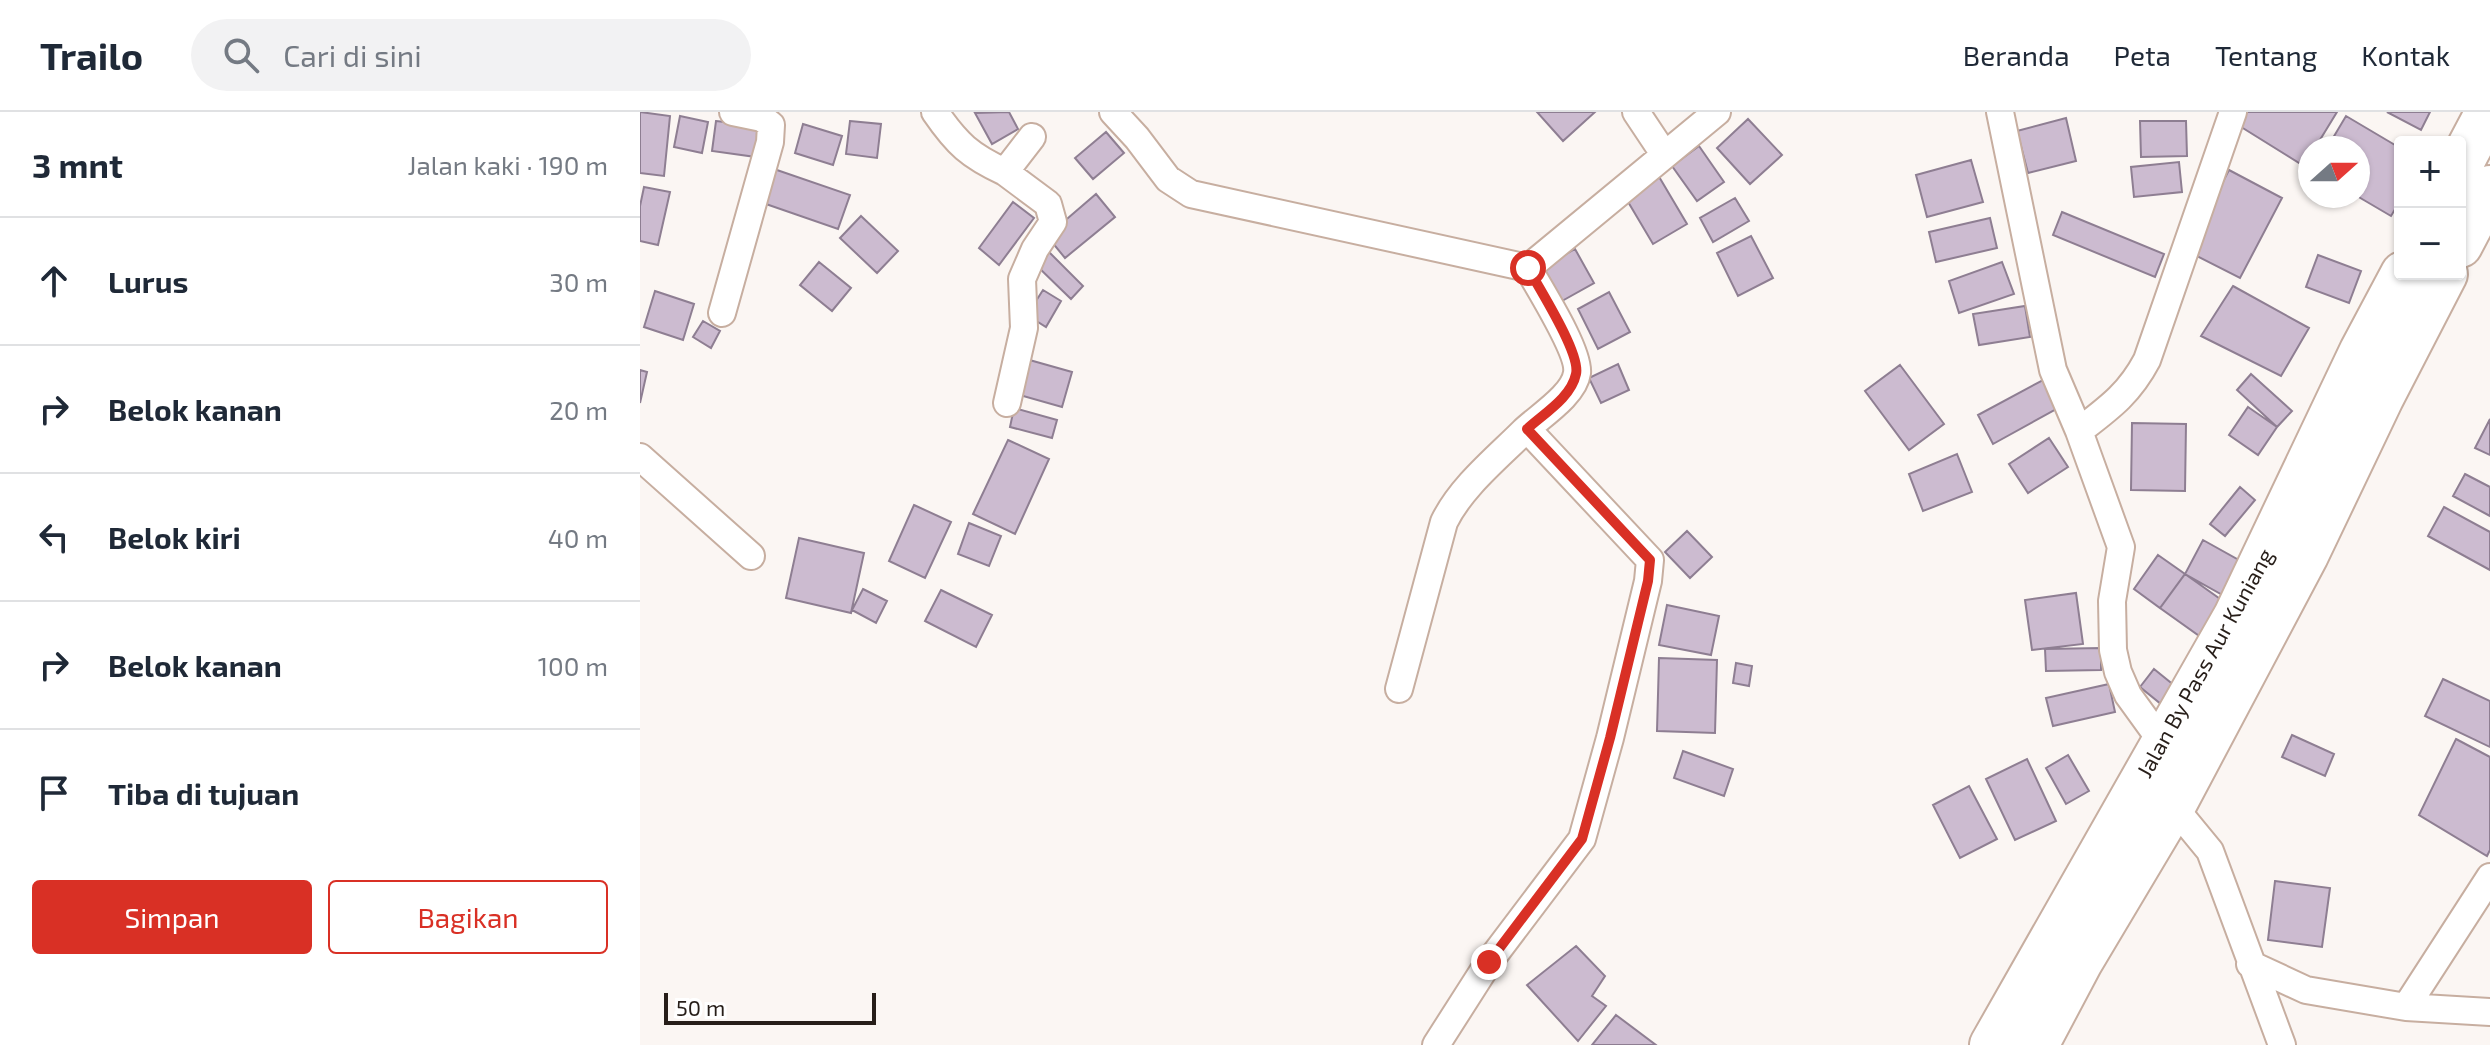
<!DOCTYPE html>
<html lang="id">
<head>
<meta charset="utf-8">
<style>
	body { margin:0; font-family:"Exo 2",sans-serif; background:#f2f2f3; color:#1f2937 }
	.controls { position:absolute; right:24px; top:24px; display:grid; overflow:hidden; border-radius:8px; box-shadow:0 2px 6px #0004 }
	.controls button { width:72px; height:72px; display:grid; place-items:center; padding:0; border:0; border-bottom:2px solid #e0e1e3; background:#fff; color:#1f2937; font:40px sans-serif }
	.compass { position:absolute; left:1658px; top:24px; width:72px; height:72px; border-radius:50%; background:#fff; box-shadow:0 2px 6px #0004; rotate:69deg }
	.scale { position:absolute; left:24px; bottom:20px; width:212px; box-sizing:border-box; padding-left:8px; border:4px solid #271e19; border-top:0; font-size:22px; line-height:28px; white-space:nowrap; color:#271e19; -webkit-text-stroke:6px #fff; paint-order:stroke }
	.stop { position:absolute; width:24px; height:24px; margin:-18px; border:6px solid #d93025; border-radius:50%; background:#fff }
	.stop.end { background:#d93025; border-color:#fff; box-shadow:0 2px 8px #0008 }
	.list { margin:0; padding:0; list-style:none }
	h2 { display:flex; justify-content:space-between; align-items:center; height:104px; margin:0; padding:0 32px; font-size:34px }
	h2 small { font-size:26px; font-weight:400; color:#747a83 }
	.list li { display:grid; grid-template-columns:52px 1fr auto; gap:24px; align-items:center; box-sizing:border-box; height:128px; padding:0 32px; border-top:2px solid #e0e1e3 }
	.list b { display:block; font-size:30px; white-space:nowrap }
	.list em { font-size:26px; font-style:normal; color:#747a83 }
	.actions { display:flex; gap:16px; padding:24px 32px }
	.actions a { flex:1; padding:18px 0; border:2px solid #d93025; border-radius:8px; text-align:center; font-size:28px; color:#d93025 }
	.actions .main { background:#d93025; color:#fff }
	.icon { flex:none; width:44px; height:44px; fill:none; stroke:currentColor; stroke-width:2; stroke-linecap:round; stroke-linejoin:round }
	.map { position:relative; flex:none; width:1850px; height:933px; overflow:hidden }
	header { display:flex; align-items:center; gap:48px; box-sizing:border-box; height:112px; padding:0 40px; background:#fff; border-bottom:2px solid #e0e1e3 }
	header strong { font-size:38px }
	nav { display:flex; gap:44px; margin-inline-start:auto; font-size:28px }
	.search { width:560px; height:72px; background:#f2f2f3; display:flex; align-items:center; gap:20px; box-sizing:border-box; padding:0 28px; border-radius:44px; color:#747a83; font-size:30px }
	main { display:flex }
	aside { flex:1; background:#fff }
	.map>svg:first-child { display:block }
</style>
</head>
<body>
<header>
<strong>Trailo</strong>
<div class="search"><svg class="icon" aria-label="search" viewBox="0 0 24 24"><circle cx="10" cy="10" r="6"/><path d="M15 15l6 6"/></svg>Cari di sini</div>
<nav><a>Beranda</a><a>Peta</a><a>Tentang</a><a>Kontak</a></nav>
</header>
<main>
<aside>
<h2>3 mnt<small>Jalan kaki · 190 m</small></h2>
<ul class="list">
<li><svg class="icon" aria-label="ahead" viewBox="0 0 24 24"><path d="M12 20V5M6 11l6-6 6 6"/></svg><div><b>Lurus</b></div><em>30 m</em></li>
<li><svg class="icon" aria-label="right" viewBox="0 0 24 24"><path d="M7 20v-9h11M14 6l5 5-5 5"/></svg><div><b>Belok kanan</b></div><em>20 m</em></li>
<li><svg class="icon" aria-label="left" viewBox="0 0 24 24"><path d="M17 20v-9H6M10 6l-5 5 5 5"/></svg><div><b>Belok kiri</b></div><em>40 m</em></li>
<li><svg class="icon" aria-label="right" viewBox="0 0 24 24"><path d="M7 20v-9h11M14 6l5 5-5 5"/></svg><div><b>Belok kanan</b></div><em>100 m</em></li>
<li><svg class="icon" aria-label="arrive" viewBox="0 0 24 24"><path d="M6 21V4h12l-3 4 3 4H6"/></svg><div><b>Tiba di tujuan</b></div></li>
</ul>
<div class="actions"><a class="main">Simpan</a><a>Bagikan</a></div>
</aside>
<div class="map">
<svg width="1850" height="933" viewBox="0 0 1850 933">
	<rect width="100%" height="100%" fill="#fbf6f3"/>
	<path fill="#ccbbd0" stroke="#8e7e92" stroke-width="2" d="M0,0L30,4L24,64L0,61Z
		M369,0L378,17L352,32L335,1Z
		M897,0H955L923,29Z
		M1607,0H1697L1675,36H1670V44L1664,54L1598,13Z
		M1747,0H1790L1781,18Z
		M40,4L68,10L62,41L34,35Z
		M1706,4L1760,36V89L1751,104L1717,84L1718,36H1687Z
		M1426,6L1436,49L1388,61L1377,19Z
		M1108,7L1142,43L1110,72L1077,36Z
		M76,9L120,14L116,45L72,39Z
		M210,9L241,12L237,46L206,42Z
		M1500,9H1546L1547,44L1501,45Z
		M163,12L202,24L193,53L155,41Z
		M466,20L484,41L453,67L435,46Z
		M1059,34L1084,70L1057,89L1032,54Z
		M1331,48L1343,90L1287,105L1276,63Z
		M1539,50L1542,80L1494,85L1491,55Z
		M134,57L210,83L198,117L123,91Z
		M1589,58L1642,86L1600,166L1547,139Z
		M1018,63L1047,112L1013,132L984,83Z
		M4,75L30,80L18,133L0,129V94Z
		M456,82L475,105L425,146L407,124Z
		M1095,86L1109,109L1073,130L1060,106Z
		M373,90L394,106L359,153L339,136Z
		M1422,100L1524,142L1515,165L1413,123Z
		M221,104L258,139L237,161L200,126Z
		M1350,106L1357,136L1296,150L1289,120Z
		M1111,124L1133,166L1098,184L1077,141Z
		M935,137L954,171L922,189L903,155Z
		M409,140L443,174L431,187L396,153Z
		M1678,143L1721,159L1709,191L1666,175Z
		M179,150L211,176L192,199L160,173Z
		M1362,150L1374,182L1319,201L1309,169Z
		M1593,174L1669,216L1641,264L1561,224Z
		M403,178L421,189L406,215L387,203Z
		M15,179L54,192L43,228L4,215Z
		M969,180L990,220L958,237L938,197Z
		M1385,194L1390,225L1339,233L1333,202Z
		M63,209L80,219L71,236L53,225Z
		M386,247L432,260L422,295L376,282Z
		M978,252L989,278L961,291L949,266Z
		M1260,253L1304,312L1269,338L1225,279Z
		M0,258L7,260L0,291Z
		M1611,262L1652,299L1637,315L1597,278Z
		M1403,268L1418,296L1353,332L1338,303Z
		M1608,295L1637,315L1618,343L1589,323Z
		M374,296L417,308L412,326L370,315Z
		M1850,307V343L1835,336Z
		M1492,311L1546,312L1545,379L1491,378Z
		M1409,326L1428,355L1388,381L1369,352Z
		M368,328L409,347L375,422L333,402Z
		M1317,342L1332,380L1283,399L1269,362Z
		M1825,362L1850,375V404L1813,384Z
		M1600,375L1615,388L1585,424L1570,412Z
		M274,393L311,410L285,466L249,449Z
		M1804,395L1850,420V458L1788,424Z
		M329,411L361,424L349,454L318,442Z
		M1047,419L1072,445L1050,466L1025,440Z
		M159,426L224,441L211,501L146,486Z
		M1563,428L1613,456L1595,490L1545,462Z
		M1518,443L1545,462L1520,496L1494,477Z
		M1545,462L1597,499L1572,533L1520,496Z
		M223,477L247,489L236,511L212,498Z
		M301,478L352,503L336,535L285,509Z
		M1436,481L1443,532L1392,538L1385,488Z
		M1027,493L1079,504L1071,543L1019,533Z
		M1461,536V558L1406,559L1405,537Z
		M1019,546L1077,548L1075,621L1017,619Z
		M1096,551L1112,554L1109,574L1093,571Z
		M1514,557L1546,583L1532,601L1500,575Z
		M1803,567L1850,589V635L1785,604Z
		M1469,572L1475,600L1413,614L1406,586Z
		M1652,623L1694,642L1685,664L1642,645Z
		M1816,627L1850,645V738L1847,744L1779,703Z
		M1043,639L1093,657L1084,684L1034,666Z
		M1428,643L1449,679L1426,692L1406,656Z
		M1387,647L1416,709L1375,728L1346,667Z
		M1329,674L1357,727L1320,746L1293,693Z
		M1635,769L1690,776L1682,835L1628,828Z
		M936,834L965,864L952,884L966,894L938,929L887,873Z
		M976,903L1016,933H952Z"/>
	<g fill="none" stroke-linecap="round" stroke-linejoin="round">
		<g stroke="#c7aea0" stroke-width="30">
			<path id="street" d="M295,0C317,32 330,44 365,60L392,25
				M473,0L497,26L528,67L551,82L888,156C899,176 940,240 937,261C934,283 900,304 884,319C857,346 821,375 804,410L759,577
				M996,0L1024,42
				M1360,0L1413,258L1439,319L1481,435L1472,489L1473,538L1478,560L1488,583L1522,630
				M365,60L408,92L413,110L395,137L382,167L384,216L367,291
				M888,156L1077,0
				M82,201L130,30L131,13L122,6L93,0
				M1439,319C1469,296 1489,282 1507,248L1593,0
				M0,345L111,444
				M1533,694L1570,739L1642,933
				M1610,852L1666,878L1766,895L1850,900
				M1766,895L1850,765
				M796,933L849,850L942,727L970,626L1008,469L1010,448L887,317"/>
		</g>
		<g stroke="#c7aea0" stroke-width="48">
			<path id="highway" d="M1820,53L1848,0
				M1820,133L1850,76
				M1352,933L1596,504L1722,239L1763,162
				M1396,933L1440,850L1533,694L1666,443L1741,286L1805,162"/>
		</g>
		<use href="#street" stroke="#fff" stroke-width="26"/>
		<use href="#highway" stroke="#fff" stroke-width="44"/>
	</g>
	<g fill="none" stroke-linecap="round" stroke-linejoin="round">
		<path stroke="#d93025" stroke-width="10" d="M849,850L942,727L970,626L1008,469L1010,448L887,317C903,302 931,286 936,262C941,242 899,176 888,156"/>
	</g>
	<g text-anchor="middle" stroke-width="7" stroke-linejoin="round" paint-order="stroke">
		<g font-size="22" fill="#271e19" stroke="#fff">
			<text transform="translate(1565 551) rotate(-61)" y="8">Jalan By Pass Aur Kuniang</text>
		</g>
	</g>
</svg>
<div class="controls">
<button>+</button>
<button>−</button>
</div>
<svg class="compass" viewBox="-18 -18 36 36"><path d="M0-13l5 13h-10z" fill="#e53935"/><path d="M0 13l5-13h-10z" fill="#747a83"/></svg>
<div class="scale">50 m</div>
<div class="stop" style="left:888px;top:156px"></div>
<div class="stop end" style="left:849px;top:850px"></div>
</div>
</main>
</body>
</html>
